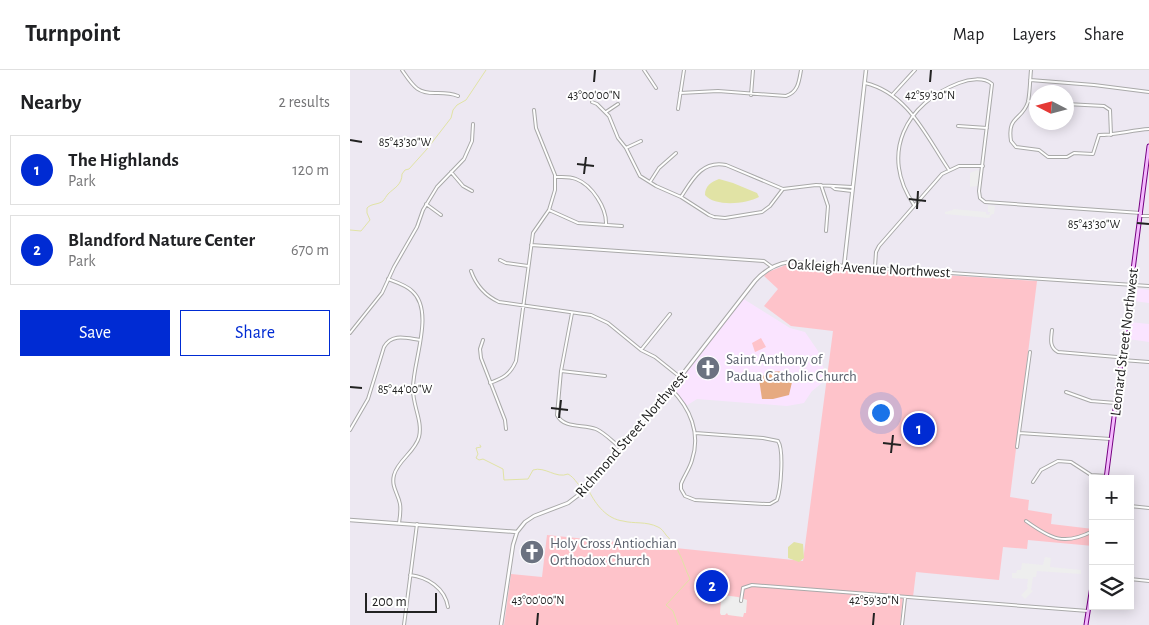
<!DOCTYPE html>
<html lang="en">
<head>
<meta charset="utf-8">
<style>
	body { margin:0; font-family:"Alegreya Sans",sans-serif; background:#f2f2f2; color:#202124 }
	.controls { position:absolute; right:15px; bottom:15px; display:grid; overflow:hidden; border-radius:0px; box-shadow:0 2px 12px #0003 }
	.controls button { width:45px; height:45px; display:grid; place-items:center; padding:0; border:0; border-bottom:1px solid #e0e0e0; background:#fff; color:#202124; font:25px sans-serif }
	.compass { position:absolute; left:679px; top:15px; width:45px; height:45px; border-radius:50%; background:#fff; box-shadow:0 2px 12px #0003; rotate:276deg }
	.scale { position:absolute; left:15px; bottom:12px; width:72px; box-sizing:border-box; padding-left:5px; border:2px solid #222; border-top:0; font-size:14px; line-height:18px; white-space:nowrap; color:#222; -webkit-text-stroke:4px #fff; paint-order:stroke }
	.you { position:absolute; left:530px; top:342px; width:18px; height:18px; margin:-12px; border:4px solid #fff; border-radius:50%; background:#1a73e8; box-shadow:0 0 0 8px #1a73e833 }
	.badge { display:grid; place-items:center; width:32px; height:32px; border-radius:50%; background:#002bd3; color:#fff; font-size:16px; font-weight:700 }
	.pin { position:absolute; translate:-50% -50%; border:2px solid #fff; box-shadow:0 1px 5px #0006 }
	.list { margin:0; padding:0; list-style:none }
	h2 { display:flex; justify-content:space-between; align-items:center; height:65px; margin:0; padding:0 20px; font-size:21px }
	h2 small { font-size:16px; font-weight:400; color:#757577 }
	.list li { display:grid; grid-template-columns:32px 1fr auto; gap:15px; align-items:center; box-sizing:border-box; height:70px; margin:0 10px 10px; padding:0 10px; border:1px solid #e0e0e0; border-radius:0px }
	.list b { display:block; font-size:19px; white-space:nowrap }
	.list p { margin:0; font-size:16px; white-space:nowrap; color:#757577 }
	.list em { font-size:16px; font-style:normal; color:#757577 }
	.actions { display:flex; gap:10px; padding:15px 20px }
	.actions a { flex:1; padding:11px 0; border:1px solid #002bd3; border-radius:0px; text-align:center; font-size:18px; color:#002bd3 }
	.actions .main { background:#002bd3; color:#fff }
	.icon { flex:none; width:28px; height:28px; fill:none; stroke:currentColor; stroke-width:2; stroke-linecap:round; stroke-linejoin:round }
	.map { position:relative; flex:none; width:799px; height:555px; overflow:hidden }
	header { display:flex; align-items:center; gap:30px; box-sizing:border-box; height:70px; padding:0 25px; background:#fff; border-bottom:1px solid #e0e0e0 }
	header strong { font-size:24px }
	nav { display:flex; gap:28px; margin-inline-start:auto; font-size:18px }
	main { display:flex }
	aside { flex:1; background:#fff }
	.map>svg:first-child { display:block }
</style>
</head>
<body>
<header>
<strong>Turnpoint</strong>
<nav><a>Map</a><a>Layers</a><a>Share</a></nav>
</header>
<main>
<aside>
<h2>Nearby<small>2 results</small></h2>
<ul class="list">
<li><span class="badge">1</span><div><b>The Highlands</b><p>Park</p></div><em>120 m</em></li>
<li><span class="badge">2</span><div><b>Blandford Nature Center</b><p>Park</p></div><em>670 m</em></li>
</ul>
<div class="actions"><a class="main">Save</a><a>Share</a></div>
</aside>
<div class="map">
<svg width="799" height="555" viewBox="0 0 799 555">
	<rect width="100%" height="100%" fill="#ede8f2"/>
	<path fill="#fae4ff" d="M785,218L799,220V233L784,231Z
		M392,228L440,258L455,262L468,281L477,309L462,321L454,333L437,336L347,329L336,336L321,319Z
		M780,252L799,254V272L778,269Z"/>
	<path fill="#fec3ca" d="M436,195L687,211L660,427L679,430L678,440L702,444L701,454L743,459V476L678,470L677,479L653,477L649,510L566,502L563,527L553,526L550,555H154L161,504L192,507L197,465L453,491L483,261L441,256L414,236L428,219L414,206L418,202Z
		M411,268L416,277L405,282L402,273Z"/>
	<path fill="#e6aa81" d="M436,301L442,312L439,325L423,329H412L409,309L418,302Z"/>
	<path fill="#eee" d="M627,100L631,101L629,116L620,117V103Z
		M638,135L645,136L644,144H642L639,148L595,144V142L603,140V139L636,142V144L639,145L640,142H638Z
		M695,487L701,488L700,497L731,500V504L687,501L686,507H683L681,520L683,521L675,529L671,525L678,518L677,517L678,509L662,508V503H666L667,500H671L672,493L693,495Z
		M373,525L388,527L397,530L396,543H394L393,547L378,545L377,543L375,545H371L370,543L371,529L372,528Z"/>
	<path fill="#e1e3a5" d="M369,109L383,113L407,123L409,127C396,134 365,137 355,125C355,116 361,112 369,109Z
		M444,472L453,474L454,488L449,492L438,488V477Z"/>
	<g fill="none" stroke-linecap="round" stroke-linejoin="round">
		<path stroke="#e1e3a5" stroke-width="1" d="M0,160L11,161L20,150L17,143V138C22,133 28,135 33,131C34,130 37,125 38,124C44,118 52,115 52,104L55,100L59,99L77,79L101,48L103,40L107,35L116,30L136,0
			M130,375L131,377L126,378L128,384L126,388L129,390L133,389L153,399L154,410L178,409L183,400C195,396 206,409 218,404C225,408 226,413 232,418
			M239,421C246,435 257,449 273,451C284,454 296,451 308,457C311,458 314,462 316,465C331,480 331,490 340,509L316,535L323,541L328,555"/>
		<g stroke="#a9a9a9" stroke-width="4">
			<path id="minor" d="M52,0C63,16 67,24 88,23C95,23 101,23 108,26
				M294,0L306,18
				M681,0C680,10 680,22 678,32C672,51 657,45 661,71L666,77L689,80L698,87H717L724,83L743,84L749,65C766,65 782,60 799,59
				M680,10L744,15L799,22
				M515,13C558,23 576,66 599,100
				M330,23L368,21L436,26C448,22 449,12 451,0
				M543,24L565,0
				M401,25L403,0
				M678,31L686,32
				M242,32L247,34L259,46L268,68L276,78L290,106L306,116L331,127L359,145L364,147L375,148L412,142L420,136L433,119L466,115L502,117
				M716,34L754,36L760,40L761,65
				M328,39L334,0
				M256,42L268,34
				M608,56L637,58
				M276,78L291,71
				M101,102L113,116L122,121
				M205,107C212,107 219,106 226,109C242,115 257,138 256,155
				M300,112L309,98L326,83
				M471,115L478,136L476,161
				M481,116L485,119L502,121
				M331,127C342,110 352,90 376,95L433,119
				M76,134L91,145
				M564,135C529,84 556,33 609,13C619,9 634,7 642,14L629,121L630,128L635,132L791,143
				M199,140L228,153L272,156
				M791,146H799
				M181,175L414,191L422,197
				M150,190L156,193L178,196
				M495,196L799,216
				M525,197L526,182L529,176L592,104L609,96H633
				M121,201C126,215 136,226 149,232L241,245L258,253L291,280L305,287L330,307
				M38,209C46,212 56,215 62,221C85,241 63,291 63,318C62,334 73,351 69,367C65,382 48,390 44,405C41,417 48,423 50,434C51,440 50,447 49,453
				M222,243L211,301L207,345C214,359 233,354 246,359C255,363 263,372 271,378
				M702,260C701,269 699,277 708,282L767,287L772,290L799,292
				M0,263L32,223L44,197L67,157L73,140L87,117L114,89L122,71L123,54
				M133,270L130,279L131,288L155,350L156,359
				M291,280L320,244
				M211,301L255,306
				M140,313C153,308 160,305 166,291L183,163L199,140L205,120V105L186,58L184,40
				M321,319C340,338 351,363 342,390C340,398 334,406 331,414V419L335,426L345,430L416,434H420L427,430C431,419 434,380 428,371L413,368L345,363
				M716,322L741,331L766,333
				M0,360L18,329L34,277C42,263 56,268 70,270
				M669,363L761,369
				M667,377L680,282
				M683,412L691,400L708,391L721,392L741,405L757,406
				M780,436L799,438
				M676,451C701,469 714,476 743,461
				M60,505C77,507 95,518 98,537
				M780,509L799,511
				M391,531L393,518L402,515L738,541
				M54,555L67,454
				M552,555L555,528"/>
		</g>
		<g stroke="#a9a9a9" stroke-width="4.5">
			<path id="tertiary" d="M0,450L167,462
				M151,555L163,475L167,462L175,452L184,446L218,433L235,420L321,319L405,211C415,200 425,194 439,192L494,196L516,0"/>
		</g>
		<g stroke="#750081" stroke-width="5">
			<path id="secondary" d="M756,409L799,76
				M736,555L743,510"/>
		</g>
		<use href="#minor" stroke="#fff" stroke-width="2"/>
		<use href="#tertiary" stroke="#fff" stroke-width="2.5"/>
		<use href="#secondary" stroke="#f4bafe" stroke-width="3"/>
	</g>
	<path fill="none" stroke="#222" stroke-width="2" d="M244,12L245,0M580,12L581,0M0,70L12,72M227,94L244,96M234,104L236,87M559,129L576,131M567,139L568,121M787,153L799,154M0,317L12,318M201,338L218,340M209,348L211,330M533,373L551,375M541,383L543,365M187,555L188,543M523,555L524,543"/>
	<defs>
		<g id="church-disc" transform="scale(1.25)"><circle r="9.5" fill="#6b7280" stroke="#fff"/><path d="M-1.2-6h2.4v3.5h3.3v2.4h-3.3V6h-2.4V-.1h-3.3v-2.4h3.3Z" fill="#fff"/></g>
	</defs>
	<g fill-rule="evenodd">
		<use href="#church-disc" x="358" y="298"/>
		<use href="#church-disc" x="182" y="482"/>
	</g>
	<g text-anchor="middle" stroke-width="4" stroke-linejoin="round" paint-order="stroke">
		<g font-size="15" fill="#222" stroke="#fff">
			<text transform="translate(519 198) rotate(3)" y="5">Oakleigh Avenue Northwest</text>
			<text transform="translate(774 272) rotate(-83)" y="5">Leonard Street Northwest</text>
			<text transform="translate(281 364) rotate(-49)" y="5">Richmond Street Northwest</text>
		</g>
		<g font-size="15" fill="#5b616d" stroke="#fff" text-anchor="start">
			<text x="376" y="294">Saint Anthony of<tspan x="376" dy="17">Padua Catholic Church</tspan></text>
			<text x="200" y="478">Holy Cross Antiochian<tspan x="200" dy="17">Orthodox Church</tspan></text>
		</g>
	</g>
	<g font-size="12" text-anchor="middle" fill="#222" stroke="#fff" stroke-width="4" stroke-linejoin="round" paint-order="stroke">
		<text x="244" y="29">43°00'00"N</text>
		<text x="580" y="29">42°59'30"N</text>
		<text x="55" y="76">85°43'30"W</text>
		<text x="744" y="158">85°43'30"W</text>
		<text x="55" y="323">85°44'00"W</text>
		<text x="188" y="534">43°00'00"N</text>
		<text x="524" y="534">42°59'30"N</text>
	</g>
</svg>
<div class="controls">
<button>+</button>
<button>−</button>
<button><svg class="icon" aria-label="layers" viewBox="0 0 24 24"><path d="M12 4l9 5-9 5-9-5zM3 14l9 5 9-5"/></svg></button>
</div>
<svg class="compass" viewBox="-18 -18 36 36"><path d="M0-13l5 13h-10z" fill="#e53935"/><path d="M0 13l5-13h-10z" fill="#757577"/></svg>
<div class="scale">200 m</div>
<div class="you"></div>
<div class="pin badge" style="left:569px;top:359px">1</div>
<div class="pin badge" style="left:362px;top:516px">2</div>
</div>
</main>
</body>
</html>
